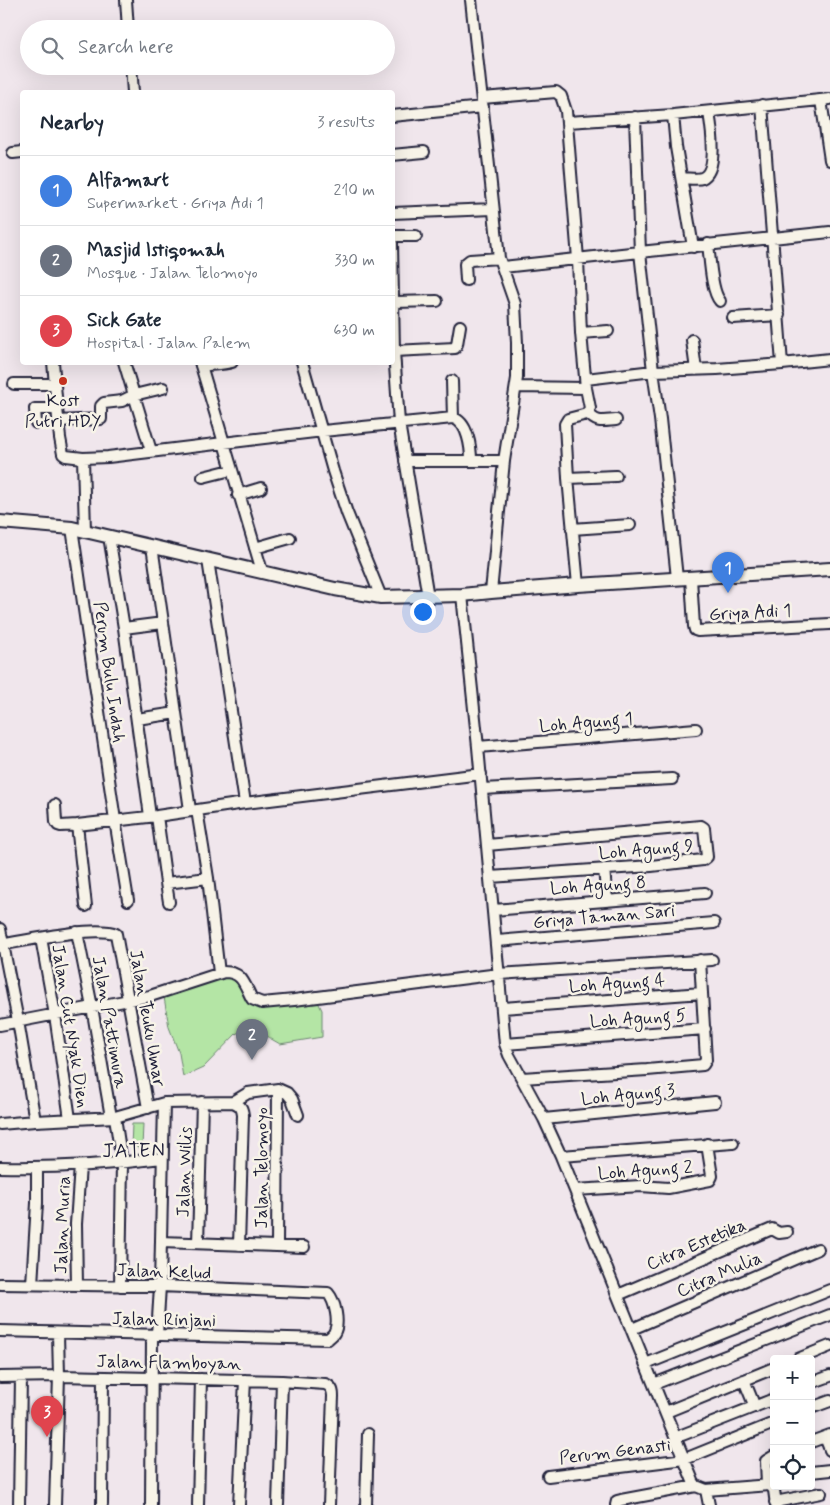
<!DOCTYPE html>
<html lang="en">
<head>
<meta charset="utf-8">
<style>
	body { margin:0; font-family:Mynerve,sans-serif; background:#f2f2f3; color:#1f2937 }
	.controls { position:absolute; right:15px; bottom:15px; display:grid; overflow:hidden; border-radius:5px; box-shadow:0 5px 20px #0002 }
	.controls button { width:45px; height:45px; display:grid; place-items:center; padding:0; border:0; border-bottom:1px solid #e0e1e3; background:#fff; color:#1f2937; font:25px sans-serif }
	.you { position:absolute; left:422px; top:611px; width:18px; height:18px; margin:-12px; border:4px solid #fff; border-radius:50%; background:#1a73e8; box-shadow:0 0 0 8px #1a73e833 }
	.badge { display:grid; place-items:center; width:32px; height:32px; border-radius:50%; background:#7c3aed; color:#fff; font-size:16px; font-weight:700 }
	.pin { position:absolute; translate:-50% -41px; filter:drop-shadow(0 1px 2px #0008) }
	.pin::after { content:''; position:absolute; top:26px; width:18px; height:15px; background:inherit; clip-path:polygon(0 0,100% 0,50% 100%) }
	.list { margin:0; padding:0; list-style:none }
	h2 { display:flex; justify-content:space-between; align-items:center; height:65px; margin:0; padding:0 20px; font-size:21px }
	h2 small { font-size:16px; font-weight:400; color:#747a83 }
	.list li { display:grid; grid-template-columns:32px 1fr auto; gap:15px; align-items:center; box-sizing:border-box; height:70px; padding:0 20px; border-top:1px solid #e0e1e3 }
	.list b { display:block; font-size:19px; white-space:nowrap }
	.list p { margin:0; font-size:16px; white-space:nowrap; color:#747a83 }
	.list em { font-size:16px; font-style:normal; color:#747a83 }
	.icon { flex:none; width:28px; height:28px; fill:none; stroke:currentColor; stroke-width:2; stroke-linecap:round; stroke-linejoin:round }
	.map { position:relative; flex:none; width:830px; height:1505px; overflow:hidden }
	.search { position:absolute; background:#fff; box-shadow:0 5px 20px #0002; left:20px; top:20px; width:375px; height:55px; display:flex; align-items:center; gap:12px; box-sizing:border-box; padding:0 18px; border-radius:28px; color:#747a83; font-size:19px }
	.panel { position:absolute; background:#fff; box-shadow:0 5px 20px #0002; left:20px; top:90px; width:375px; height:275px; border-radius:5px }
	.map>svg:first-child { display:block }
</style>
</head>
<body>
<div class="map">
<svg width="830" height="1505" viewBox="0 0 830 1505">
	<rect width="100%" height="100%" fill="#f0e6ec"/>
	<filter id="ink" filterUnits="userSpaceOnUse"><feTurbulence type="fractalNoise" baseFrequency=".02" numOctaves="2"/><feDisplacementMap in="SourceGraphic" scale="10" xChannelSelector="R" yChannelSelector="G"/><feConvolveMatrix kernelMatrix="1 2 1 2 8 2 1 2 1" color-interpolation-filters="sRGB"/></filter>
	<g filter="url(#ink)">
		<path fill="#b4e5a5" stroke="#6b8470" d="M230,977C240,985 245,996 254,1005L317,1000L322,1010V1037L280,1044L259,1032L237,1033L203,1068L183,1077L179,1053L169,1027L164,997L220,978Z
			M132,1124H143L142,1148L131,1147Z"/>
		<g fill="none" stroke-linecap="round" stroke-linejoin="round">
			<g stroke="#22223b" stroke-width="14">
				<path id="minor" d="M126,0L128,29
					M471,0L499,258L515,304L517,343V378L504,461L491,592
					M131,66L133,92
					M482,98L556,92L561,96L566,111L578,259L581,333L586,388L590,408L587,414L568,419L565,424L568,478L578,585
					M821,100L830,160
					M762,105L782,364
					M673,115L676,147L693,247
					M392,116L483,107
					M635,117L640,252L653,371L660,419L677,578
					M568,122L673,115L830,99
					M13,153L22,152
					M392,155L424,152
					M682,178C688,178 697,180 702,178C719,171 711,125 709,112
					M392,213L493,209
					M392,236H416
					M392,243L394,351L399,423L428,597
					M708,244C710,258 711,291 720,301
					M503,267L640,252L830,232
					M466,280L465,264L470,260L499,258
					M394,302L437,301
					M733,318L779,315
					M581,333L608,331
					M692,340L696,370
					M394,351L455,348L457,344L460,326
					M53,362L57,408L60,438L63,454L66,456L83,458L108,457L323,431L453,418C468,422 471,448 471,461
					M124,362L151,451
					M200,362L262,571
					M302,362L333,471L347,513L381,597
					M201,366C212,364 221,365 232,362
					M586,379L653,371L717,369L782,364L830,359
					M452,381L453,418
					M14,384H55
					M516,387L586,388
					M588,413C597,424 603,421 616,420
					M58,421L101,419V406L104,403L122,401L134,395L163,388
					M36,423L35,409H57
					M83,458L85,531
					M405,461H504
					M203,477L231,470
					M568,478L616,476
					M238,495L261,488
					M72,528L115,820L128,900
					M572,529L630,525
					M109,536L124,628L150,816
					M152,546L190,810
					M255,548L290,538
					M208,560L245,803
					M691,578L694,626L695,630L698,631L830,624
					M462,595L478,747L505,1044L509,1055L544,1119L561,1156L693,1481L696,1486L706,1490L770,1485L774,1490L776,1505
					M124,628L163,623
					M137,719L176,713
					M478,747L696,729
					M482,789L672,779
					M55,805L56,822L58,825L61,826L77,825L157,816L245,803L481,774
					M197,810L208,878L219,973
					M157,816L166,883
					M77,825L86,906
					M487,845L701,826L704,828L707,857L703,860L651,866L490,877
					M604,869L607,900
					M169,902L166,883L208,878
					M493,910L705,893
					M0,929L18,1021L35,1121
					M77,932L92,1007L111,1117
					M41,938L55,1015L70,1119
					M497,941L714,923
					M0,945C24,941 96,925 116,934L148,1108
					M503,1008L702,993L700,960
					M0,1025L150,996L224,972C243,972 244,984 252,999L262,1003L294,1000L499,974L712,960
					M505,1044L705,1029
					M522,1078L647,1070L703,1065L706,1060L702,993
					M233,1102C240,1105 242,1107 243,1115L239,1245
					M115,1117L122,1163L120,1286
					M544,1119L715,1102
					M0,1124L35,1121L115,1117L164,1103L233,1102L248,1093L278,1089L287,1093L292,1099L298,1115
					M561,1156L733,1143
					M0,1167C54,1168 108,1165 162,1158
					M575,1190L641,1186L668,1188L710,1180L712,1176L707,1144
					M161,1242L304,1247
					M198,1243L202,1102
					M277,1246L278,1089
					M0,1284L160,1286L328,1293C335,1301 340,1323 334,1333C333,1335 330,1337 328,1339L0,1331
					M32,1284L37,1203V1168
					M77,1285L76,1224L80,1166
					M618,1295L772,1229L779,1233L787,1232
					M632,1329L818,1249
					M157,1335L160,1286L164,1103
					M798,1359L830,1346
					M646,1364L830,1290
					M0,1377L59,1376L151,1378L282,1381L325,1384C331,1386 333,1390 333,1396L329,1505
					M744,1380L755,1407
					M811,1383L830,1376
					M654,1384L830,1315
					M811,1408L830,1401
					M666,1412L774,1368
					M682,1435L774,1399
					M825,1437L830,1450
					M811,1442L830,1435
					M811,1472L830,1470
					M548,1476L685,1459L774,1423
					M767,1485L766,1461L774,1456
					M706,1490L709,1505
					M775,1502L821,1493
					M19,1505L21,1377
					M55,1505L59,1376L58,1333
					M102,1505L103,1377
					M151,1505L152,1335
					M198,1505L201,1379
					M239,1505L245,1380
					M278,1505L282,1381
					M366,1505L368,1434
					M616,1505L617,1501L621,1500L696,1486"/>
			</g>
			<g stroke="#22223b" stroke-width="16">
				<path id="major" d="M0,522L72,528L335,589L381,597L462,595L491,592L578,585L830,569"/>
			</g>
			<use href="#minor" stroke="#f7f3e8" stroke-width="10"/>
			<use href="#major" stroke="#f7f3e8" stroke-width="12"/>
		</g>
	</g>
	<circle fill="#c8321e" stroke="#f7f3e8" stroke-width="2" cx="63" cy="381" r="5"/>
	<g text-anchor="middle" stroke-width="5" stroke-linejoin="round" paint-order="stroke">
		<g font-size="18" fill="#22223b" stroke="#f7f3e8">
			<text x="63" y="406">Kost<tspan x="63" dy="21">Putri HDY</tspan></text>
		</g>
		<g font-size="18" fill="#22223b" stroke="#f7f3e8">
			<text transform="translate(750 612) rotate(-3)" y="6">Griya Adi 1</text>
			<text transform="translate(110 672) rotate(82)" y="6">Perum Bulu Indah</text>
			<text transform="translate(586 722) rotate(-5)" y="6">Loh Agung 1</text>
			<text transform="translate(646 849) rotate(-5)" y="6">Loh Agung 9</text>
			<text transform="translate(598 885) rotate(-4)" y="6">Loh Agung 8</text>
			<text transform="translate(604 916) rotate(-5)" y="6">Griya Taman Sari</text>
			<text transform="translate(617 983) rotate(-4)" y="6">Loh Agung 4</text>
			<text transform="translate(148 1018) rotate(80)" y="6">Jalan Teuku Umar</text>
			<text transform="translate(638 1018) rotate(-4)" y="6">Loh Agung 5</text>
			<text transform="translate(110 1022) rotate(80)" y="6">Jalan Pattimura</text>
			<text transform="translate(71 1026) rotate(81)" y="6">Jalan Cut Nyak Dien</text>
			<text transform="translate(628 1094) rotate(-6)" y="6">Loh Agung 3</text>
			<text transform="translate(261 1168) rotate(-90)" y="6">Jalan Telomoyo</text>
			<text transform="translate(645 1170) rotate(-4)" y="6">Loh Agung 2</text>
			<text transform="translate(184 1172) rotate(-88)" y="6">Jalan Wilis</text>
			<text transform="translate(62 1225) rotate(-88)" y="6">Jalan Muria</text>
			<text transform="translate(696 1244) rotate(-23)" y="6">Citra Estetika</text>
			<text transform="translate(164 1271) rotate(2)" y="6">Jalan Kelud</text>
			<text transform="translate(719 1274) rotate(-23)" y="6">Citra Mulia</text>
			<text transform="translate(164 1319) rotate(1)" y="6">Jalan Rinjani</text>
			<text transform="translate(169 1362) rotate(1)" y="6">Jalan Flamboyan</text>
			<text transform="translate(615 1451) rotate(-7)" y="6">Perum Genasti</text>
		</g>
		<g font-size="20" letter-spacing="1" fill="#22223b" stroke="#f7f3e8">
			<text x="134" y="1157">JATEN</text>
		</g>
	</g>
</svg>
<div class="controls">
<button>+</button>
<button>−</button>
<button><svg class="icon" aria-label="locate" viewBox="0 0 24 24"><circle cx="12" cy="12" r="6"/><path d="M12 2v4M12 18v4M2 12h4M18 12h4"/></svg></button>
</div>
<div class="you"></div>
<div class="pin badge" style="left:728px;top:593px;background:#3f7fe0">1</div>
<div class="pin badge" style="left:252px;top:1060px;background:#6b7280">2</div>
<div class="pin badge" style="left:47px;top:1437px;background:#e0444e">3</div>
<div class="search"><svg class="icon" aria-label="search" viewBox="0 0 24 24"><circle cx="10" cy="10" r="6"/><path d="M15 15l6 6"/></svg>Search here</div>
<section class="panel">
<h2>Nearby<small>3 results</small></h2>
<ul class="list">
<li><span class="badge" style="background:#3f7fe0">1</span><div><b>Alfamart</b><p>Supermarket · Griya Adi 1</p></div><em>210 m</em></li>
<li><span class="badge" style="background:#6b7280">2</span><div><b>Masjid Istiqomah</b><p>Mosque · Jalan Telomoyo</p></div><em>330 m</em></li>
<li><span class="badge" style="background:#e0444e">3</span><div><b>Sick Gate</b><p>Hospital · Jalan Palem</p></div><em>630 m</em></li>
</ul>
</section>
</div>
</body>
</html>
